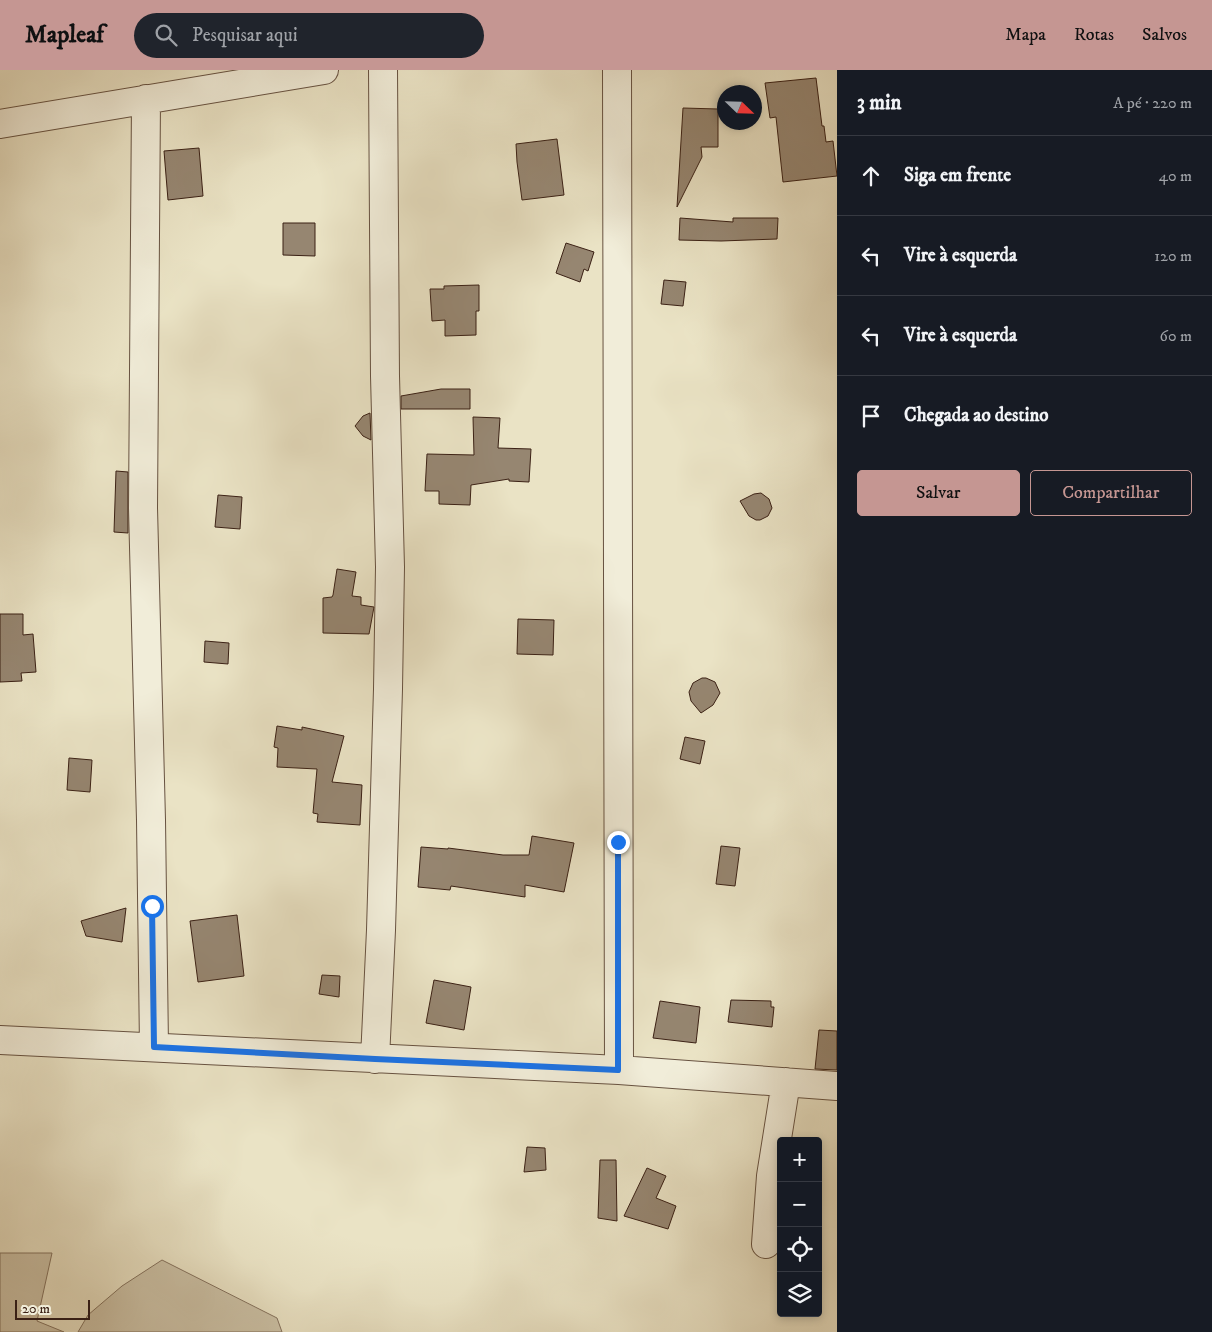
<!DOCTYPE html>
<html lang="pt">
<head>
<meta charset="utf-8">
<style>
	body { margin:0; font-family:"IM FELL DW Pica",serif; background:#20242c; color:#f1f3f6 }
	.controls { position:absolute; right:15px; bottom:15px; display:grid; overflow:hidden; border-radius:5px; box-shadow:0 2px 8px #0003 }
	.controls button { width:45px; height:45px; display:grid; place-items:center; padding:0; border:0; border-bottom:1px solid #363941; background:#171b24; color:#f1f3f6; font:25px sans-serif }
	.compass { position:absolute; left:717px; top:15px; width:45px; height:45px; border-radius:50%; background:#171b24; box-shadow:0 2px 8px #0003; rotate:113deg }
	.scale { position:absolute; left:15px; bottom:12px; width:75px; box-sizing:border-box; padding-left:5px; border:2px solid #3b2115; border-top:0; font-size:14px; line-height:18px; white-space:nowrap; color:#3b2115; -webkit-text-stroke:4px #f1edd9; paint-order:stroke }
	.stop { position:absolute; width:15px; height:15px; margin:-11px; border:4px solid #1a73e8; border-radius:50%; background:#fff }
	.stop.end { background:#1a73e8; border-color:#fff; box-shadow:0 1px 5px #0008 }
	.list { margin:0; padding:0; list-style:none }
	h2 { display:flex; justify-content:space-between; align-items:center; height:65px; margin:0; padding:0 20px; font-size:21px }
	h2 small { font-size:16px; font-weight:400; color:#9ea1a6 }
	.list li { display:grid; grid-template-columns:32px 1fr auto; gap:15px; align-items:center; box-sizing:border-box; height:80px; padding:0 20px; border-top:1px solid #363941 }
	.list b { display:block; font-size:19px; white-space:nowrap }
	.list em { font-size:16px; font-style:normal; color:#9ea1a6 }
	.actions { display:flex; gap:10px; padding:15px 20px }
	.actions a { flex:1; padding:11px 0; border:1px solid #c59692; border-radius:5px; text-align:center; font-size:18px; color:#c59692 }
	.actions .main { background:#c59692; color:#111 }
	.icon { flex:none; width:28px; height:28px; fill:none; stroke:currentColor; stroke-width:2; stroke-linecap:round; stroke-linejoin:round }
	.map { position:relative; flex:none; width:837px; height:1262px; overflow:hidden }
	header { display:flex; align-items:center; gap:30px; box-sizing:border-box; height:70px; padding:0 25px; background:#c59692; color:#111 }
	header strong { font-size:24px }
	nav { display:flex; gap:28px; margin-inline-start:auto; font-size:18px }
	.search { width:350px; height:45px; background:#20242c; display:flex; align-items:center; gap:12px; box-sizing:border-box; padding:0 18px; border-radius:28px; color:#9ea1a6; font-size:19px }
	main { display:flex }
	aside { flex:1; background:#171b24 }
	.map>svg:first-child { display:block }
</style>
</head>
<body>
<header>
<strong>Mapleaf</strong>
<div class="search"><svg class="icon" aria-label="search" viewBox="0 0 24 24"><circle cx="10" cy="10" r="6"/><path d="M15 15l6 6"/></svg>Pesquisar aqui</div>
<nav><a>Mapa</a><a>Rotas</a><a>Salvos</a></nav>
</header>
<main>
<div class="map">
<svg width="837" height="1262" viewBox="0 0 837 1262">
	<rect width="100%" height="100%" fill="#eae3c5"/>
	<filter id="stains"><feTurbulence type="fractalNoise" baseFrequency=".004" numOctaves="4"/><feColorMatrix values="0 0 0 0 .2 0 0 0 0 .09 0 0 0 0 .02 0 0 0 .5 -.17"/></filter>
	<radialGradient id="worn" r=".72"><stop offset=".6" stop-color="#630" stop-opacity="0"/><stop offset="1" stop-color="#630" stop-opacity=".3"/></radialGradient>
	<path fill="#ccc2a7" stroke="#84725e" d="M0,1183H52L37,1251L64,1262H0Z
		M162,1190L277,1248L282,1262H78L88,1245L122,1216Z"/>
	<path fill="#968671" stroke="#3b2115" d="M816,8L822,56H824L826,72L833,71L837,106L783,112L776,47L770,48L765,13Z
		M683,38L718,39V77H701L702,87L677,137Z
		M557,69L564,125L522,130L517,92L516,74Z
		M199,78L203,126L168,130L164,81Z
		M680,148L733,152V148H778L777,169L721,171L679,170Z
		M283,153H315V186L283,185Z
		M566,173L594,182L588,201L584,199L580,212L556,203Z
		M664,210L686,212L683,236L661,234Z
		M479,215V241H476V265L445,266V250L432,251L430,219H444V216Z
		M441,319H470V339H401V326Z
		M370,343L371,370L363,366L355,356L363,346Z
		M473,347L500,348L498,378L531,379L529,412L509,411V409L471,415L470,435L439,434V421H425L427,384L474,385Z
		M116,401L128,402V463L114,462Z
		M761,423L769,429L772,438L768,446L760,450H756L749,446L740,431L754,424Z
		M218,425L242,427L240,459L215,457Z
		M337,499L356,502L352,526L361,527V535L374,537L369,564L323,563V528L332,527L333,525Z
		M0,544H23V565L33,564L36,602L21,603L22,611L0,612Z
		M518,549L554,550L553,585L517,584Z
		M205,571L229,573L228,594L204,592Z
		M702,608H706L715,612L720,623L713,635L701,643L691,631L689,622L693,613Z
		M277,656L302,660V657L344,666L332,712L362,715L360,755L317,752L318,744L313,743L317,699L277,697L278,678L274,677Z
		M685,667L705,671L700,694L680,689Z
		M69,688L92,690L90,722L67,720Z
		M532,766L574,773L564,822L525,815V827L451,816L450,820L418,817L421,777L448,779V778L503,785H529Z
		M721,776L740,778L735,816L716,814Z
		M126,838L122,872L86,866L81,851Z
		M237,845L244,906L198,912L190,851Z
		M322,905L340,906L339,927L319,924Z
		M434,910L471,917L464,960L426,953Z
		M731,930L771,931V937H774L772,957L728,952Z
		M660,931L700,937L696,973L653,968Z
		M819,960L837,961V1000L815,999Z
		M527,1077L545,1078L546,1100L524,1102Z
		M600,1090H616L617,1151L598,1148Z
		M647,1098L666,1106L656,1128L676,1136L668,1159L624,1146Z"/>
	<g fill="none" stroke-linecap="round" stroke-linejoin="round">
		<g stroke="#675241" stroke-width="30">
			<path id="street" d="M617,0L619,1000
				M146,29L143,438L151,750L154,977
				M0,54L324,0
				M0,970L619,1000L837,1016
				M375,989L381,860L388,619L390,497L385,306L383,0
				M766,1174L771,1106L786,1012"/>
		</g>
		<use href="#street" stroke="#f1edd9" stroke-width="28"/>
	</g>
	<g fill="none" stroke-linecap="round" stroke-linejoin="round">
		<path stroke="#1a73e8" stroke-width="6" d="M152,836L154,977L375,989L618,1000V772"/>
	</g>
	<rect width="100%" height="100%" filter="url(#stains)"/>
	<rect width="100%" height="100%" fill="url(#worn)"/>
</svg>
<div class="controls">
<button>+</button>
<button>−</button>
<button><svg class="icon" aria-label="locate" viewBox="0 0 24 24"><circle cx="12" cy="12" r="6"/><path d="M12 2v4M12 18v4M2 12h4M18 12h4"/></svg></button>
<button><svg class="icon" aria-label="layers" viewBox="0 0 24 24"><path d="M12 4l9 5-9 5-9-5zM3 14l9 5 9-5"/></svg></button>
</div>
<svg class="compass" viewBox="-18 -18 36 36"><path d="M0-13l5 13h-10z" fill="#e53935"/><path d="M0 13l5-13h-10z" fill="#9ea1a6"/></svg>
<div class="scale">20 m</div>
<div class="stop" style="left:152px;top:836px"></div>
<div class="stop end" style="left:618px;top:772px"></div>
</div>
<aside>
<h2>3 min<small>A pé · 220 m</small></h2>
<ul class="list">
<li><svg class="icon" aria-label="ahead" viewBox="0 0 24 24"><path d="M12 20V5M6 11l6-6 6 6"/></svg><div><b>Siga em frente</b></div><em>40 m</em></li>
<li><svg class="icon" aria-label="left" viewBox="0 0 24 24"><path d="M17 20v-9H6M10 6l-5 5 5 5"/></svg><div><b>Vire à esquerda</b></div><em>120 m</em></li>
<li><svg class="icon" aria-label="left" viewBox="0 0 24 24"><path d="M17 20v-9H6M10 6l-5 5 5 5"/></svg><div><b>Vire à esquerda</b></div><em>60 m</em></li>
<li><svg class="icon" aria-label="arrive" viewBox="0 0 24 24"><path d="M6 21V4h12l-3 4 3 4H6"/></svg><div><b>Chegada ao destino</b></div></li>
</ul>
<div class="actions"><a class="main">Salvar</a><a>Compartilhar</a></div>
</aside>
</main>
</body>
</html>
